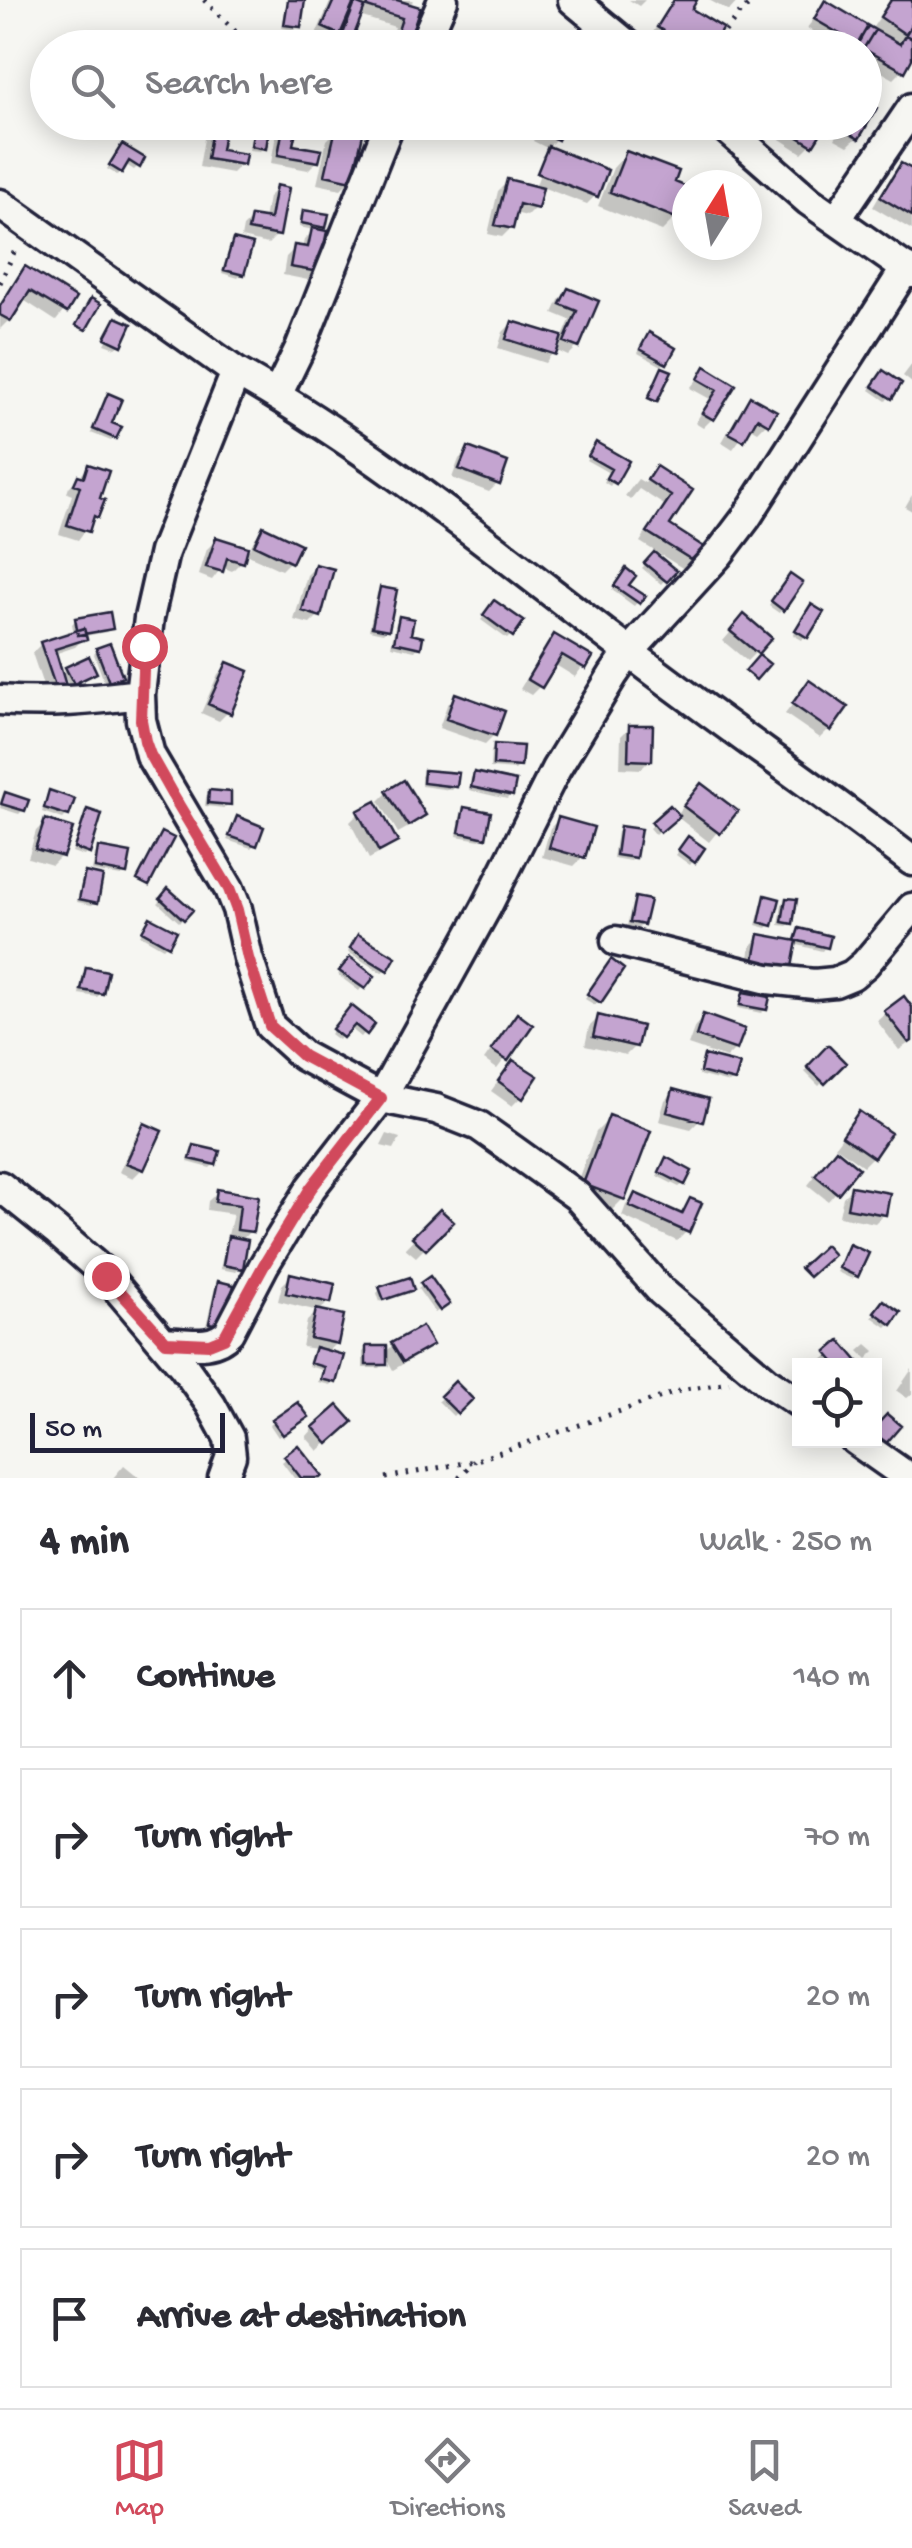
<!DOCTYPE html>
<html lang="en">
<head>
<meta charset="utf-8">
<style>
	body { margin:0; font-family:"Gochi Hand",sans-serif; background:#f2f2f3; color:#2b2b33 }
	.controls { position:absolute; right:30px; bottom:30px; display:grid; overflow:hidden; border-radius:0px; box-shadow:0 5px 25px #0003 }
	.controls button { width:90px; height:90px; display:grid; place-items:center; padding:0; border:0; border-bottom:2px solid #e1e1e2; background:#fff; color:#2b2b33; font:50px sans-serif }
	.compass { position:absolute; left:672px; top:170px; width:90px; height:90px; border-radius:50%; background:#fff; box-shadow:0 5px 25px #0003; rotate:11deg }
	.scale { position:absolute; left:30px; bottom:25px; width:195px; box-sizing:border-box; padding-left:10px; border:5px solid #22223b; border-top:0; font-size:28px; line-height:35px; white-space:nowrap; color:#22223b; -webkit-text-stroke:8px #f6f6f2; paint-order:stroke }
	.stop { position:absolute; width:30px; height:30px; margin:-22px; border:8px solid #d1495b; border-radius:50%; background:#fff }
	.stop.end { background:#d1495b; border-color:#fff; box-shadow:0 2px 10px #0008 }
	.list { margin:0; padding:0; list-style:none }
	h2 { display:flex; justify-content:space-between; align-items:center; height:130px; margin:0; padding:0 40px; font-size:42px }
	h2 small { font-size:32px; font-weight:400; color:#7c7c81 }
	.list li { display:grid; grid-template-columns:65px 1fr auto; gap:30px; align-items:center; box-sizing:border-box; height:140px; margin:0 20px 20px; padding:0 20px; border:2px solid #e1e1e2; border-radius:0px }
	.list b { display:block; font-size:38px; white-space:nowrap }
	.list em { font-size:32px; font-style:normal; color:#7c7c81 }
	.icon { flex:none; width:55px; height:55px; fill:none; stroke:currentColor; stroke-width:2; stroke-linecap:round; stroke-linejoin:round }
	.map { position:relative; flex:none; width:912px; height:1478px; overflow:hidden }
	.search { position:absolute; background:#fff; box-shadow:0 5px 25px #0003; left:30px; right:30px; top:30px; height:110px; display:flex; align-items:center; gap:25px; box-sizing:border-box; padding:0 35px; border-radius:55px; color:#7c7c81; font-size:38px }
	.sheet { height:930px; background:#fff }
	nav { display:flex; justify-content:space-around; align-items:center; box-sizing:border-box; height:140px; border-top:2px solid #e1e1e2; background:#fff; font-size:28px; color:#7c7c81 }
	nav a { display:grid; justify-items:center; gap:5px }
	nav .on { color:#d1495b }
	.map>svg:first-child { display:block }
</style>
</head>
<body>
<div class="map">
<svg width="912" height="1478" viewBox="0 0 912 1478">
	<rect width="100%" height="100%" fill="#f6f6f2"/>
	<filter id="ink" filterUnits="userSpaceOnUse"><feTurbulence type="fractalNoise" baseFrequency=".01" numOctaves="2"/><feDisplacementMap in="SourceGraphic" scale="20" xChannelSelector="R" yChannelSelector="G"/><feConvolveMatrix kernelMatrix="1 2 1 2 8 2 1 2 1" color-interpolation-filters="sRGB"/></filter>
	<g filter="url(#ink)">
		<path fill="#0003" d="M287,0H302L298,26L294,30L282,28Z
			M331,0H352L345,17L356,6L362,9L368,0H414L408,6V37L395,48H380L392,36L395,27L359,16L351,37L346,41L361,48H336L344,40L341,38L346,26L328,43L315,37Z
			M629,0H645L639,6Z
			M673,0H694L688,9L707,48H667L650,37Z
			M709,0H739L729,11Z
			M891,0H912V54L903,70L894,79L864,62V48H840L807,28L826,3L871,30Z
			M788,38L796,44L794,48H781Z
			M873,109L857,137L848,146L835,139L843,124L841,122H864Z
			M207,122H249L240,132L222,129L218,152L241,164L232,173L199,167Z
			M256,122L264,147L260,151L249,150L253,126Z
			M273,122H308L307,127L298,136L292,135L290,147L317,161L308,170L271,163L277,129L272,128Z
			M542,122H564L556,139L547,148L533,141Z
			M780,122H823L811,144L802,153L772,134Z
			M336,131L350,180L341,189L317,184L327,140Z
			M548,149L596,195L587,204L536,185L546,157H541Z
			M119,150L138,166L134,170L125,164L117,175L107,169Z
			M626,154L671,183L687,190L676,217L662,231L598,206L613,168Z
			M912,163V230L873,207L892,175L901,166L908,170Z
			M507,182L536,207L527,216L514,213L511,228L502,237L488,234L498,191Z
			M277,188V235L268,244L241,238L243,227L252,218L264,220L268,197Z
			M304,213L324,227L318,232L317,271L308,280L283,275L286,257L295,248L302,249L304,240L314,230L299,227L300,216Z
			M234,242L242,274L238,278L222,273L230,245Z
			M26,269L73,299L56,321L22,299L9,320L0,329V304L17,278Z
			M568,290L596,302L577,347L568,356L555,350L545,363L498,348L503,332L512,323L562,339L570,320L553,313L559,300Z
			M117,321L120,345L116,348L105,344Z
			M646,339L665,362L662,366L638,353Z
			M912,364V383L903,376Z
			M705,370L732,386L712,419L703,428L695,423L710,399L690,388Z
			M879,377L899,384L886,401L870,390Z
			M109,396L108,424L114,437L111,441L91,433Z
			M751,399L767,423L758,432L749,427L733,449L722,442L742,408Z
			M593,449L626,462L610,486L604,482L609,473L586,460Z
			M468,450L498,483L489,492L452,478L459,459Z
			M89,467L96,500V516L78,540L59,534L72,495L67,493L69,487Z
			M657,469L690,490L667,526L693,560L684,569L640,542L664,505L639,489L630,500L625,496L638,479L645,483Z
			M912,495V511L905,507Z
			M264,529L290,561L281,570L244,553L241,562L232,571L222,567L212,580L199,575L207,549L216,540L249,550L255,538Z
			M654,555L673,571L661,584L642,568Z
			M316,566L319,615L310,624L294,620L307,575Z
			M622,575L626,585L642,597L634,606L612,590Z
			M786,581L782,609L779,613L769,606Z
			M381,589L387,629L383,633L369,630L377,593Z
			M491,607L511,635L507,639L481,620Z
			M808,611L820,613L802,640L793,635Z
			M400,619L408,636L418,647L415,651L391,646L396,622Z
			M76,620L110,628L106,632L84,636V638L75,647L54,654L65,688L48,700L32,653L41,644L74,634L72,624Z
			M735,627L756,652L747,661L723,641Z
			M555,637L589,658L575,677L554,664L540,686L531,695L520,689L546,646Z
			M97,650L120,676L116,680L105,684L94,654Z
			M227,665L228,712L219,721L201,713L218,674Z
			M67,669L90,676L69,686L63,673Z
			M809,683L829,729L820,738L785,714Z
			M456,696L494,735L485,744L439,728L447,705Z
			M630,727L650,760L641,769L620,768L621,736Z
			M495,747L519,766L515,770L490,768L491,751Z
			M425,772L455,786L451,790L421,786V776Z
			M475,775L510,795L507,799L469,790L471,778Z
			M50,793L67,815L63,819L42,812L46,797Z
			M210,793L228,804L224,808L205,806L206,797Z
			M387,793L423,815L414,824L398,833L379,801Z
			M6,795L23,810L19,814L0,808L2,799Z
			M692,795L734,811L709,842L676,816L655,835L649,828L670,809L676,816Z
			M465,809L483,836L480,840L457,836L461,813Z
			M87,812L88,852L84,856L72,852L84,816Z
			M359,813L394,842L386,850L369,859L350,822Z
			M237,819L255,844L251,848L227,840Z
			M559,819L583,857L574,866L542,857L550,828Z
			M45,822L61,856L52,865L28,858L36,831Z
			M621,828L634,857L630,861L613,858L617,832Z
			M684,843L693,861L690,865L676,855Z
			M99,850L125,872L121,876L92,871L95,854Z
			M85,875L96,901L92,905L77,902L82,879Z
			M169,892L189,910L179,922L158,903Z
			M766,898L771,924L767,928L756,925L762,902Z
			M636,900L642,924L638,928L627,926L632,904Z
			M786,900L791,923L787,926L779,925L782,904Z
			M146,924L167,944L163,948L140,935Z
			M799,931L825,947L822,951L794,944L790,966L781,975L747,969L751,946L760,937L793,943Z
			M355,941L386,969L382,973L348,952Z
			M346,964L371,976L359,991L338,975Z
			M608,966L599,1001L595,1005L585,999Z
			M87,969L101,993L97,997L79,994L83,973Z
			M743,994L765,1009L761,1013L738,1008L740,998Z
			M352,1008L372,1025L361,1037L349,1027L338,1040L330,1034Z
			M912,1011V1041L899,1050L877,1021L886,1013Z
			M704,1017L735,1049L726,1058L688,1045L695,1026Z
			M598,1018L635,1046L626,1055L585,1046L589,1027Z
			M530,1025L497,1069L484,1060L508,1026Z
			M828,1049L842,1063L819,1086L805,1072Z
			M705,1058L733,1080L729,1083L698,1075L701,1061Z
			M505,1072L521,1097L512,1106L491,1091Z
			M674,1091L700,1120L691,1129L659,1121L665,1100Z
			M859,1114L872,1157L863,1166L835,1146Z
			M610,1118L623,1199L609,1213L571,1198L596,1132Z
			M145,1126L142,1169L133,1178L119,1172L136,1135Z
			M387,1134L400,1138L394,1149L381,1146Z
			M194,1148L214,1164L210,1168L188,1162L190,1152Z
			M827,1161L836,1192L828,1201L808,1185Z
			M663,1164L683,1184L679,1187L657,1176Z
			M852,1188L884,1214L875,1223L839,1216L843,1197Z
			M218,1192L256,1198L250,1231L241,1241L240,1268L236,1272L220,1269L233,1214L207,1210L208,1201Z
			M635,1196L679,1216L690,1201L698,1205L686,1232L677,1241L622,1216L626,1205Z
			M440,1212L451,1222L416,1257L405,1248Z
			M850,1247L856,1275L852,1279L837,1272Z
			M291,1276L329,1302L318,1312L336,1343L326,1353L333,1381L330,1385L318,1382L322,1370L308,1366L312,1354L316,1349L302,1347L307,1321L318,1311L278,1301L282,1285Z
			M430,1280L443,1307L435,1313L418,1289Z
			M219,1284L218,1329L206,1326L215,1288Z
			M381,1289H411L407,1293L380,1302L377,1293Z
			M880,1307L890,1323L886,1327L872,1317Z
			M430,1344L421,1353L393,1370L384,1354V1364L380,1368H363V1352L367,1348L384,1354L393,1345Z
			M840,1344L859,1366H822L819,1363Z
			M867,1344L875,1351L867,1359L859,1351Z
			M912,1369V1394L907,1398L897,1391Z
			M455,1385L470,1399L453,1416L438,1401Z
			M302,1420L278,1437L270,1425L274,1422Z
			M314,1428L340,1431L318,1451L306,1437Z
			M298,1449L318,1478H294L282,1462Z
			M124,1465L140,1478H113Z"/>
		<path fill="#c4a4d0" stroke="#22223b" stroke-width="2.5" d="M288,0H305L301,27L284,25Z
			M334,0H355L340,35L322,27Z
			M370,0H397L420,7L410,38L397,34L402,18L367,7Z
			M674,0H697L692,9L723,28L710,48H690L657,27Z
			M825,0L875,30L864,48L814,19Z
			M891,0H912V39L880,17Z
			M355,3L365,7L353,38L343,34Z
			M912,24V59L905,72L857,45L868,26L900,44Z
			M864,101L877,108L859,139L842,129L846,122H864Z
			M213,122H226L221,150L246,154L244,165L207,159Z
			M255,122H270L266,149L251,146Z
			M284,122H311L309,129L297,126L293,145L322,150L319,162L278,155Z
			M545,122H566L558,140L540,132Z
			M781,122H828L813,146L779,125Z
			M336,128L363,134L352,181L325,175Z
			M122,144L145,158L140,168L129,161L122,173L109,165Z
			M548,146L608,170L598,197L537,173Z
			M626,151L679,171L675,182L687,187V197L678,219L610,192Z
			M901,163L912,169V216L880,197Z
			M507,179L543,188L538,209L519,204L513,229L495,225Z
			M276,185L289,188L280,236L248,230L251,216L270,219Z
			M303,210L329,214L326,228L301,223Z
			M312,228L327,231L319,272L290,267L294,245L308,247Z
			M233,239L253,244L244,275L224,270Z
			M25,266L76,298L67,313L30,291L11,321L0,315V306Z
			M568,288L599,301L579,348L564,342L577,311L560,304Z
			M91,298L101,304L86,330L76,325Z
			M116,317L132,324L122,346L105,338Z
			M512,321L562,336L556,355L506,339Z
			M649,332L676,348L667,364L640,349Z
			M705,366L736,385L714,420L702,413L717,390L698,379Z
			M662,367L672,371L657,402L648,398Z
			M883,370L902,383L892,399L872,386Z
			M108,393L122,399L112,423L122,427L116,439L93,429Z
			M750,396L777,411L769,425L757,418L744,441L729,433Z
			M596,442L629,461L616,484L606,478L611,469L588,456Z
			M468,447L508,462L500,485L459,469Z
			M88,464L109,471L100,498L105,500L98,518L94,516L89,532L67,525L80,486L74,484L78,475L84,477Z
			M656,466L693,490L670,525L704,547L695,562L647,532L671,496L647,480Z
			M263,526L301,544L292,563L254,545Z
			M216,537L248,547L244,563L227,558L223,572L206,567Z
			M654,552L677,571L667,582L644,563Z
			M315,564L334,569L321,617L302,611Z
			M626,568L636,576L629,585L646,596L640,604L614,586Z
			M790,574L803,583L784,611L771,601Z
			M380,587L397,590L389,630L372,627Z
			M494,600L524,621L513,637L483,615Z
			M811,604L824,612L808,638L795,630Z
			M110,612L113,629L78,635L75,618Z
			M744,614L772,638L758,654L730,631Z
			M399,616L414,619L411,634L423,637L421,648L394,642Z
			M84,628L87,639L55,649L67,689L57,692L40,642Z
			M554,634L593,657L586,669L562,655L542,688L527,679Z
			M110,643L123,677L109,682L96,648Z
			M759,655L770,664L756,680L745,671Z
			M89,656L97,673L74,684L65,667Z
			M227,662L249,671L231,714L208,704Z
			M809,680L848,707L831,731L792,704Z
			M455,693L505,711L496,736L446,719Z
			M629,725H653L652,761L628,760Z
			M494,744L523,746L521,767L493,765Z
			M424,770L459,773L457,787L423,783Z
			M474,772L516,781L513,796L471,787Z
			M404,780L426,815L408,826L386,791Z
			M701,783L738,811L720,834L683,806Z
			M49,790L75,799L69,816L44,808Z
			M209,790L231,792V805L208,803Z
			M5,792L29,800L25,811L1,804Z
			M376,801L398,842L379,852L357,811Z
			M670,805L680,816L660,833L651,822Z
			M464,807L491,812L486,838L459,832Z
			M87,809L102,814L90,854L74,848Z
			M237,816L264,827L257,846L229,836Z
			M558,817L594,827L585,858L549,848Z
			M45,819L73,828L63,857L35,849Z
			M620,826L641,829L636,858L616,855Z
			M162,832L174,838L149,886L137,880Z
			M688,836L705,848L695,863L678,850Z
			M98,847L131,853L127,874L95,868Z
			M85,872L103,876L98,903L79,899Z
			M168,888L193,910L184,920L160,898Z
			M765,895L780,899L773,926L759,922Z
			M635,897L650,900L644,925L630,922Z
			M786,898L797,899L793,924L782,922Z
			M150,917L177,931L169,946L142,931Z
			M799,928L831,936L828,948L795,940Z
			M358,934L396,957L388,971L350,948Z
			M759,934L797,941L792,967L754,960Z
			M350,957L375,976L365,989L339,971Z
			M611,959L624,969L601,1003L587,994Z
			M86,967L108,971L103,994L81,990Z
			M743,992L770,997L767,1010L740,1005Z
			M904,996L912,1007V1041L909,1043L884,1011Z
			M351,1005L375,1024L367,1035L355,1025L343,1038L332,1029Z
			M517,1013L533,1025L508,1061L491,1050Z
			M703,1014L745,1029L737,1050L696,1036Z
			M598,1015L642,1026L637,1047L593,1037Z
			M828,1045L846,1063L825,1084L807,1067Z
			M704,1055L740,1064L735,1081L700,1072Z
			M513,1060L538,1076L523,1099L498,1081Z
			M673,1089L709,1099L703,1122L667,1112Z
			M859,1111L891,1133L874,1158L842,1136Z
			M609,1115L651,1131L625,1200L583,1184Z
			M144,1123L162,1131L144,1170L126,1163Z
			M194,1145L220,1151L216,1165L190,1159Z
			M836,1149L859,1168L838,1194L815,1175Z
			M666,1157L692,1171L685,1185L659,1172Z
			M851,1186L890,1193L886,1215L847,1208Z
			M217,1189L259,1196L253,1232L237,1230L240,1205L215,1202Z
			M635,1193L682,1214L690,1198L702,1203L689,1233L629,1206Z
			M440,1209L454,1222L426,1250L412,1237Z
			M228,1236L248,1240L243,1269L223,1265Z
			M849,1244L869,1253L858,1277L839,1268Z
			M825,1245L834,1255L809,1277L800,1268Z
			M290,1273L335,1284L331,1303L286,1293Z
			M430,1276L450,1304L440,1311L420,1283Z
			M410,1277L414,1290L384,1300L379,1287Z
			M218,1281L234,1285L224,1326L209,1323Z
			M883,1300L901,1312L892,1325L874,1312Z
			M316,1309L344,1315L338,1344L310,1338Z
			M422,1326L433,1345L403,1362L391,1343Z
			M840,1340L862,1366H838L826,1352Z
			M366,1346H387V1365H366Z
			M315,1347L344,1355L336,1383L321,1379L324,1367L310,1363Z
			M455,1381L473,1399L458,1414L440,1396Z
			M298,1402L309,1417L283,1435L272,1420Z
			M338,1405L353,1422L328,1444L313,1427Z
			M887,1414L901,1426L883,1447L874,1440V1428Z
			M298,1445L323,1476L321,1478H301L284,1456Z"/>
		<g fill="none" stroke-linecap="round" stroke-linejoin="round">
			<g stroke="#22223b" stroke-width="35">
				<path id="minor" d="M573,0L631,48
					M422,48L443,0
					M719,122L809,201L912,273
					M0,204L236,372C375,450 499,553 625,649C719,722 818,788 912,861
					M836,220L912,108
					M236,372L164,552L149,618L140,694L141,720L150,755L229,889L237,909L248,958L270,1026L303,1056L381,1098L436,1109L479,1126L513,1150L577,1196L661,1291L769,1383L800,1403
					M277,395L300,348L390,122
					M0,700C48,704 93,700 140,694
					M616,941L768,979L814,984L835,982L852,975L865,964L912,908
					M0,1186L56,1231L106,1275L184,1367L211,1405L229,1438L231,1456L223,1478
					M165,1342C187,1343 213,1350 229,1332L264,1265L311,1188L381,1098L486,908L556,769L613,675L629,652L718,555L746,518L906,268
					M855,1440L909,1478"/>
			</g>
			<path stroke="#22223b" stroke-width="5" stroke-dasharray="2.5 8" stroke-linecap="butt" d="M204,0L239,35L268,48
				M712,48L739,14L754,0
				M0,283L16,248
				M386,1478L474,1461L685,1389L729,1382
				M459,1478L474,1461"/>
			<use href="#minor" stroke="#f6f6f2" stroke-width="28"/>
		</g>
	</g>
	<g fill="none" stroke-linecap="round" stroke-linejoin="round" filter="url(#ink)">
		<path stroke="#d1495b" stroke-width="12" d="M106,1276L166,1342L209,1344L224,1338L264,1265L311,1188L381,1098L303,1056L270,1026L248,958L237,910L229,889L172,794L150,755L145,741L141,720L144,646"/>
	</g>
</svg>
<div class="controls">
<button><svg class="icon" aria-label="locate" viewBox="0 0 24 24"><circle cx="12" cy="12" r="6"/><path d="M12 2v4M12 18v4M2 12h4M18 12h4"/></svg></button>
</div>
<svg class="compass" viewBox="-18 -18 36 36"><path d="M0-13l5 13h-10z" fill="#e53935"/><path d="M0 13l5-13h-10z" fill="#7c7c81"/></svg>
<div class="scale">50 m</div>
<div class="stop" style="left:144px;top:646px"></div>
<div class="stop end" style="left:106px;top:1276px"></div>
<div class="search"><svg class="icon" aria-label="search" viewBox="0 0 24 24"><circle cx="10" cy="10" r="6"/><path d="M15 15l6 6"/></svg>Search here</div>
</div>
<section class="sheet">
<h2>4 min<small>Walk · 250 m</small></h2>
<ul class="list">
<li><svg class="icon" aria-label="ahead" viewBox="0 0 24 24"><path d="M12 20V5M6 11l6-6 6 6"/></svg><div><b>Continue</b></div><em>140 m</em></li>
<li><svg class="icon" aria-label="right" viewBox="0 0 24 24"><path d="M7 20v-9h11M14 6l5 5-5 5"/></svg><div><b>Turn right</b></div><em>70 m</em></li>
<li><svg class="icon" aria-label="right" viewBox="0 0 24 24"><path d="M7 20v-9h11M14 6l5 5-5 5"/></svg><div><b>Turn right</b></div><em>20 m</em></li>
<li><svg class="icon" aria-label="right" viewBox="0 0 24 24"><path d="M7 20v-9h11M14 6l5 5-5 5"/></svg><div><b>Turn right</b></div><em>20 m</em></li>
<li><svg class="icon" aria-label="arrive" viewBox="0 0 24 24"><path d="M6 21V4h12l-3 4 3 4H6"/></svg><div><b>Arrive at destination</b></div></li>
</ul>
</section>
<nav>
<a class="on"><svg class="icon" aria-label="map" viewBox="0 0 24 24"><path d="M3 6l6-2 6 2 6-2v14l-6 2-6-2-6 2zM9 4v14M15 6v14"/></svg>Map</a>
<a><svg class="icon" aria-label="directions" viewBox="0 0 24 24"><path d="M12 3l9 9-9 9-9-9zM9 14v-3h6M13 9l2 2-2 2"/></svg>Directions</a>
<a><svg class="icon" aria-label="saved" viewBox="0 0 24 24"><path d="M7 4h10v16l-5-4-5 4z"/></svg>Saved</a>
</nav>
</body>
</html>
